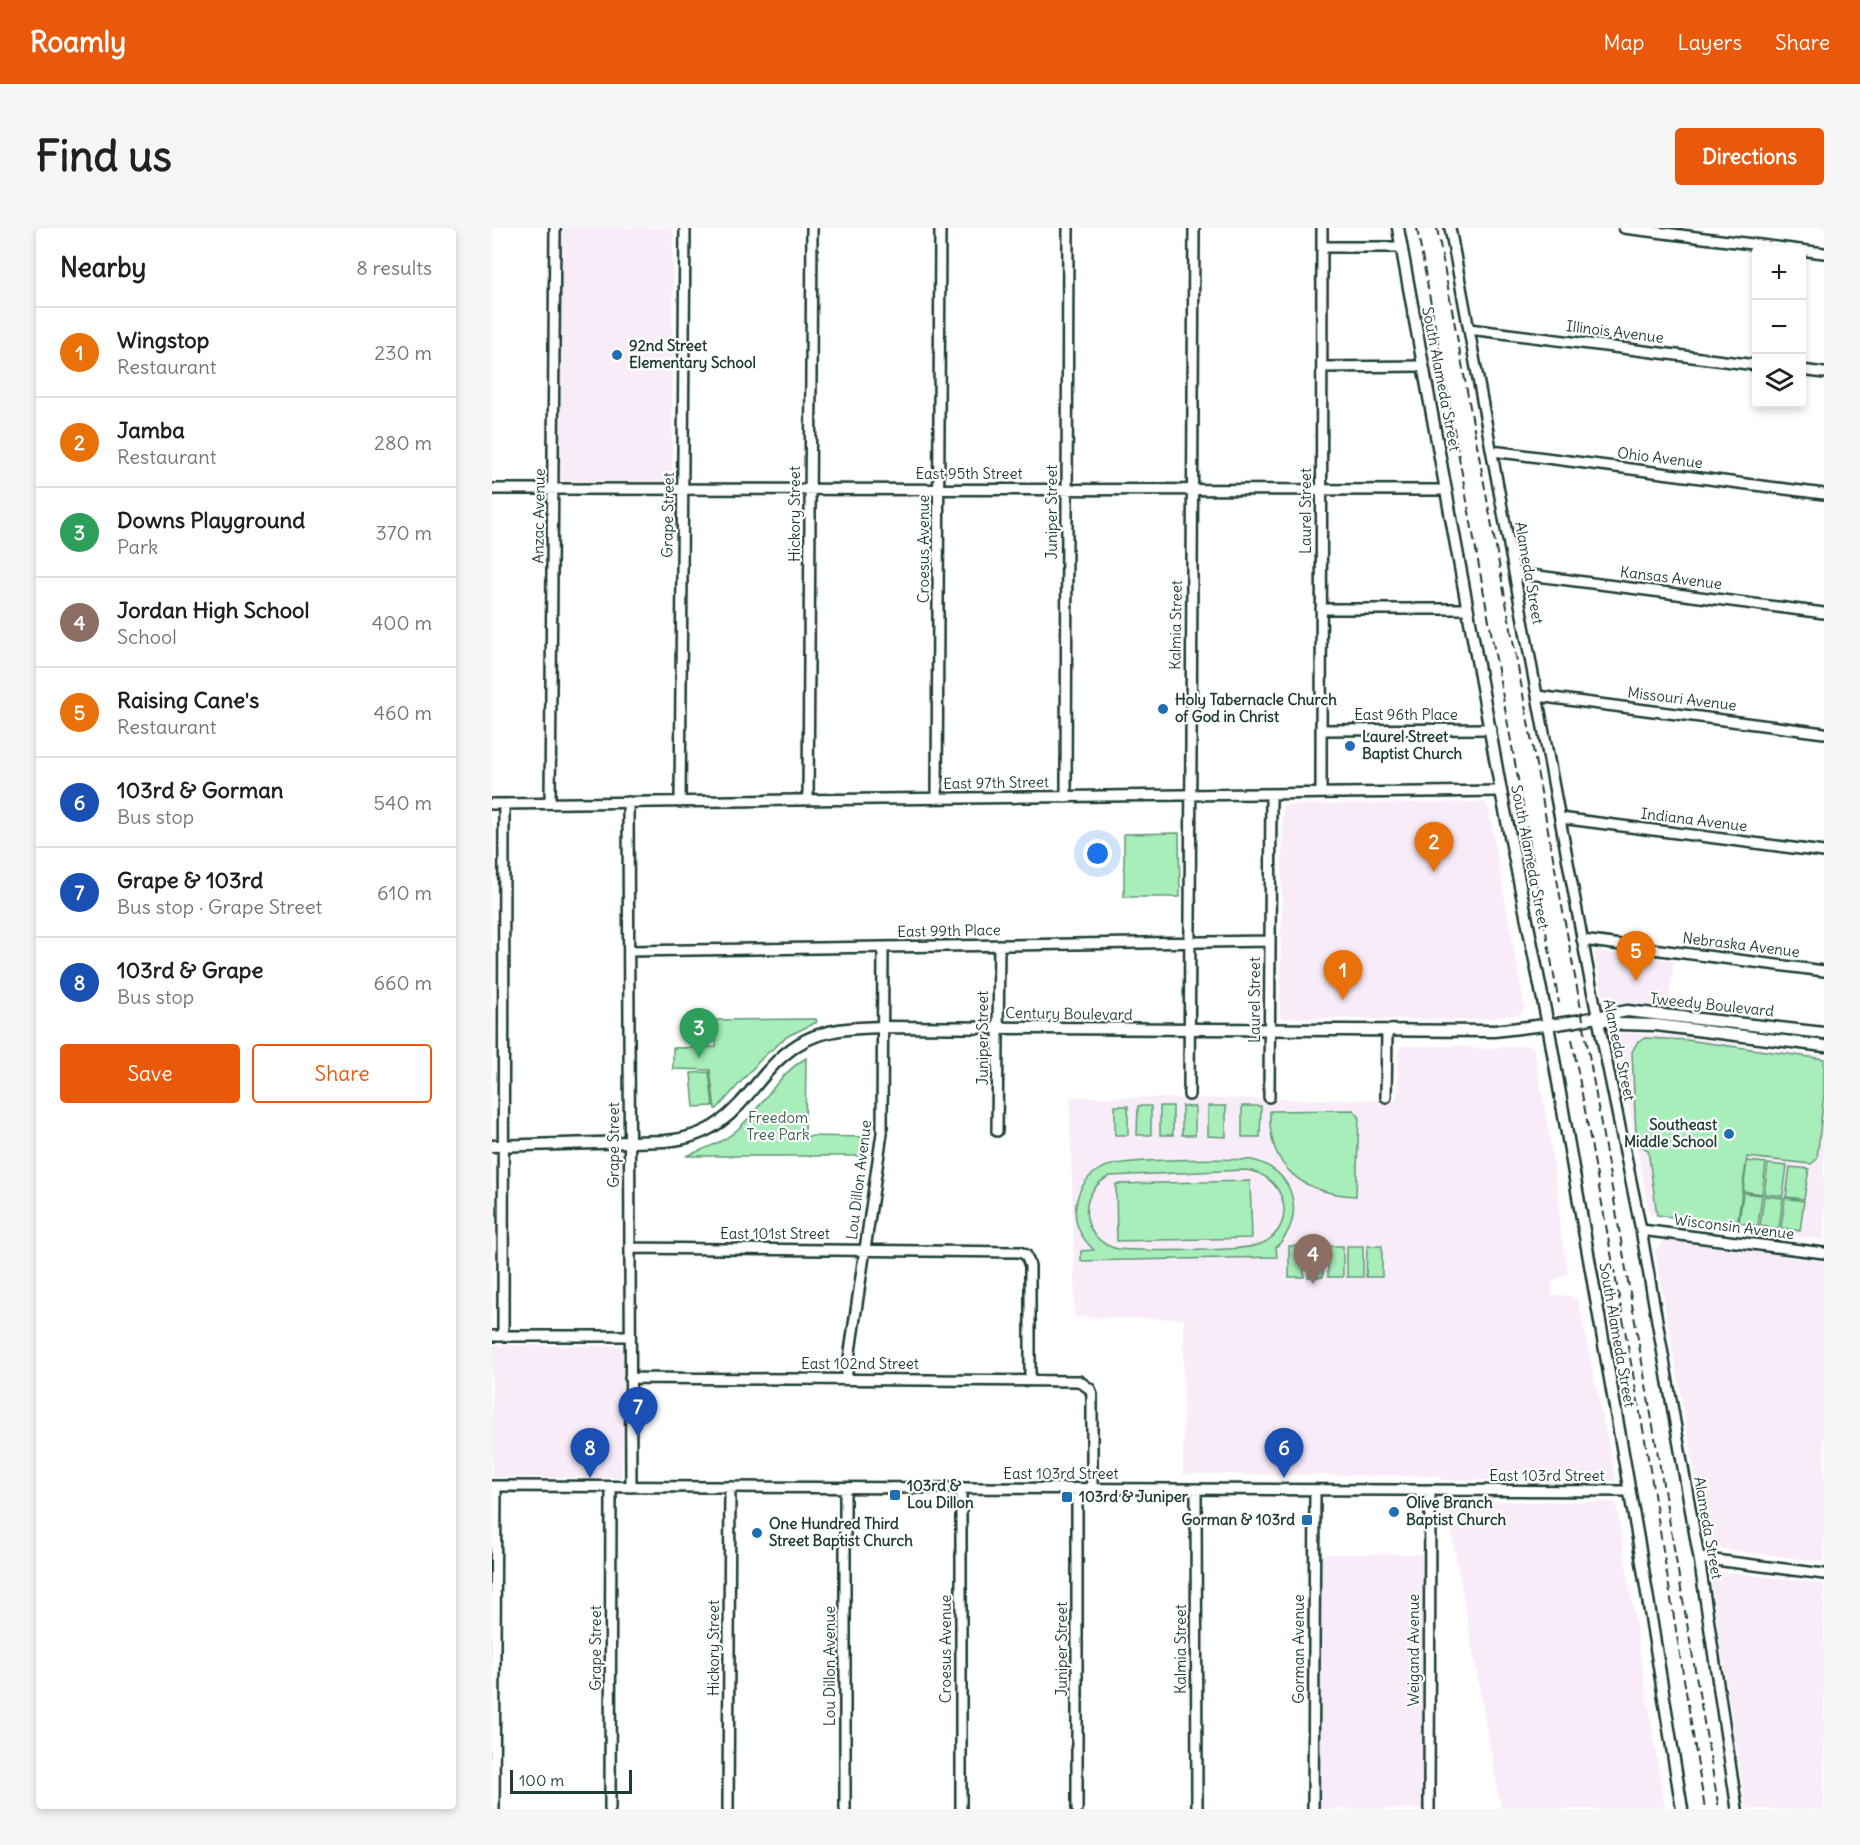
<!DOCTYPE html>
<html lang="en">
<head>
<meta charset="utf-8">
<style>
	body { margin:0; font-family:Delius,sans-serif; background:#f6f6f6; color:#202124 }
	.controls { position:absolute; right:18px; top:18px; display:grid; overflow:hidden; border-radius:6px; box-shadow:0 3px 9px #0003 }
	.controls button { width:54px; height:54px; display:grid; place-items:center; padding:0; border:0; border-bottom:2px solid #e0e0e0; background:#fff; color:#202124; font:30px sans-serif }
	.scale { position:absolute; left:18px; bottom:15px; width:122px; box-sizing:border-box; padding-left:6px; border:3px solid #1f3d34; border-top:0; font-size:16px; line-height:21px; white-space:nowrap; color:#1f3d34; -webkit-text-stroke:4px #fff; paint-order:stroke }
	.you { position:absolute; left:606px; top:626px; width:21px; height:21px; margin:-15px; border:4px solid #fff; border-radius:50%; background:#1a73e8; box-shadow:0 0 0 9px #1a73e833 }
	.badge { display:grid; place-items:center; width:39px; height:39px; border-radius:50%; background:#ea580c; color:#fff; font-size:20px; font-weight:700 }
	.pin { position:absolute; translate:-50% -50px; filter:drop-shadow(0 2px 3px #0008) }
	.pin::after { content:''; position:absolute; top:32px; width:21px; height:18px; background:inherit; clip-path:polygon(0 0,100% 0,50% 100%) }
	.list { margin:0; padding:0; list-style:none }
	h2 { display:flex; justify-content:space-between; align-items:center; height:78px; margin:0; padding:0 24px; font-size:26px }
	h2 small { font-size:20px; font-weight:400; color:#757577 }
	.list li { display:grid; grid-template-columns:39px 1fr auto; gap:18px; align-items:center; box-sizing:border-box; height:90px; padding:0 24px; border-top:2px solid #e0e0e0 }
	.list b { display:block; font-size:22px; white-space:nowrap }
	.list p { margin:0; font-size:20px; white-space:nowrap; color:#757577 }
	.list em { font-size:20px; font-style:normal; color:#757577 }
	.actions { display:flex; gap:12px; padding:18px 24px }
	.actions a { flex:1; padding:14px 0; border:2px solid #ea580c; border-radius:6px; text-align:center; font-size:21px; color:#ea580c }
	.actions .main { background:#ea580c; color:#fff }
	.icon { flex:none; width:33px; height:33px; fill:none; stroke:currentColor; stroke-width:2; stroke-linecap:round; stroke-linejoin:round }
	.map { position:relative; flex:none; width:1332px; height:1581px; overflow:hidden; border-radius:6px }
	header { display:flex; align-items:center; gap:36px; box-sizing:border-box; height:84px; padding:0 30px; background:#ea580c; color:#fff }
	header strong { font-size:28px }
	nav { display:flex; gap:33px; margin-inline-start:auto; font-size:21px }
	.intro { display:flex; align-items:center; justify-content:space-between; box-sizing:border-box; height:144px; padding:0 36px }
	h1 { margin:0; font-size:42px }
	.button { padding:15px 27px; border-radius:6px; background:#ea580c; color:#fff; font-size:21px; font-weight:700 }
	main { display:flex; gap:36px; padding:0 36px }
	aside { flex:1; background:#fff; border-radius:6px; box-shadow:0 3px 9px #0003 }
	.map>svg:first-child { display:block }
</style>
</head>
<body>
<header>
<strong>Roamly</strong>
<nav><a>Map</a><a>Layers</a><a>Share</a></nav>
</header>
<div class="intro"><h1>Find us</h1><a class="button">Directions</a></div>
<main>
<aside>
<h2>Nearby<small>8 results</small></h2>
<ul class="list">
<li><span class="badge" style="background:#e8710a">1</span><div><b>Wingstop</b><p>Restaurant</p></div><em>230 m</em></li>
<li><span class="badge" style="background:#e8710a">2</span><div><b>Jamba</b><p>Restaurant</p></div><em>280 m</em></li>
<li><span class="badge" style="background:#2e9e5b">3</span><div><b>Downs Playground</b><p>Park</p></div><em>370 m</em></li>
<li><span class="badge" style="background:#8d6e63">4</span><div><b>Jordan High School</b><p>School</p></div><em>400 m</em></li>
<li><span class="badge" style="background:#e8710a">5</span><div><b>Raising Cane's</b><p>Restaurant</p></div><em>460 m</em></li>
<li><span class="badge" style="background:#1a4fb4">6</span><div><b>103rd &amp; Gorman</b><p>Bus stop</p></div><em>540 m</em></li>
<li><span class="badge" style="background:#1a4fb4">7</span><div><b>Grape &amp; 103rd</b><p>Bus stop · Grape Street</p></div><em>610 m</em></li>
<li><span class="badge" style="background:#1a4fb4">8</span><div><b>103rd &amp; Grape</b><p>Bus stop</p></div><em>660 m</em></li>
</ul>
<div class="actions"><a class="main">Save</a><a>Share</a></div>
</aside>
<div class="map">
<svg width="1332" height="1581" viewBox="0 0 1332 1581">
	<rect width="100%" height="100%" fill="#fff"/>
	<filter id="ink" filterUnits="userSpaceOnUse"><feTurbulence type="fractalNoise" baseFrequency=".0167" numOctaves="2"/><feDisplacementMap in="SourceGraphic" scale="12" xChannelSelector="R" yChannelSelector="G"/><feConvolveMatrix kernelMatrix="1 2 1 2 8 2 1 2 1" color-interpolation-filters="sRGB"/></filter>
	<g filter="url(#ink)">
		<path fill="#f8ecf8" d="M69,0H181L180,254L68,253Z
			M991,574L996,578L1033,780L1029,786L981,792L788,790L791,577Z
			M1102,723L1182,733L1176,779L1112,774Z
			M1130,805L1186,808L1332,828V1012L1158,987L1125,814Z
			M1036,817L1042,821L1053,881L1068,977L1067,995L1076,1042L1074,1047L1060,1053V1067L1079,1068L1086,1072L1124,1253L949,1252L948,1248L691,1246L692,1091L583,1089L578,869L905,872L906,823L910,818H970L987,821Z
			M1173,1012L1332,1033V1334L1223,1320L1215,1314L1163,1023Z
			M0,1117L131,1118L130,1249H0Z
			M954,1273L1124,1274L1173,1581H1009Z
			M825,1326H934L933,1581H825Z
			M1228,1343L1332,1356V1581H1254L1219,1355L1221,1348Z"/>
		<path fill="#a7eeba" stroke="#639677" stroke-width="1.5" fill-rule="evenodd" d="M687,605L688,669H632V606Z
			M324,791L325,794L296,808L271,829L225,881H223L218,842L181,841V820L224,819V792Z
			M1153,810L1194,812L1332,831V865L1325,931L1319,936L1255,929L1245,998L1165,987L1156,922L1147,917L1144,906L1140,824L1146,813Z
			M314,830L313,908L376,909L374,928H194C212,921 233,914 247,900C271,878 285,847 314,830Z
			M217,844L221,878L202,879L199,845Z
			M623,878H636V907H623Z
			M646,878H659V907H645Z
			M668,878H681V907H668Z
			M690,878L703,879V907H690Z
			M716,878H734V909L716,908Z
			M750,878H769L768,909H750Z
			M861,882L867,888L864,968C812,966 775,940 778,883Z
			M760,932C802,941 816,989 784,1019L785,1029L589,1033V1023L602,1022C589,1010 581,995 584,977C586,960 597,945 613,939C634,930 732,931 760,932ZM752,942C794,945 808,999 769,1016C750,1024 651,1023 626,1021C588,1012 583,965 618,948Z
			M1255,933L1274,935L1270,966L1251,963Z
			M1276,936L1295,938L1291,968L1272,966Z
			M1298,939L1317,941L1312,971L1294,969Z
			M758,953L760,1010L625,1013L624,956Z
			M1251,965L1270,967L1266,998L1247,995Z
			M1272,968L1291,970L1287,1000L1268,998Z
			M1293,970L1312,973L1308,1003L1289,1000Z
			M797,1018H812V1049H797Z
			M816,1018H831V1049H816Z
			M836,1018H851V1049H836Z
			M855,1018H871V1049H855Z
			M875,1018H890V1049H874Z"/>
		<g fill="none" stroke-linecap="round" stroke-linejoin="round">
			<g stroke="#1f3d34" stroke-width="14">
				<path id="minor" d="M958,0L1097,747L1149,1002L1207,1330L1245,1581
					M1132,0L1332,25
					M830,19H909
					M977,101L1264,137
					M830,139L931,138
					M1310,142L1332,145
					M1000,223L1332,266
					M0,261L954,262
					M1022,345L1332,385
					M829,381H976
					M1045,468L1332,505
					M829,502L999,501
					M829,565L830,0
					M574,569L576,0
					M445,570L448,0
					M316,572L320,0
					M136,574L139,1259
					M188,574L193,0
					M58,575L63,0
					M0,576L1009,563
					M1068,590L1332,624
					M1090,712L1332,743
					M137,723L778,713
					M697,867L702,0
					M777,869L779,566
					M894,869L895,803
					M505,903L507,717
					M1149,1002L1332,1025
					M138,1020L528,1024L534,1027L538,1038V1151
					M0,1108H138
					M11,1108L12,576
					M138,1150L587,1153L598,1161L600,1167V1261
					M354,1151L390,905L391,719
					M0,1258L1138,1263
					M469,1260V1581
					M585,1261V1581
					M704,1261L705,1581
					M1207,1330L1332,1346
					M2,1581L4,1258
					M118,1581L119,1259
					M236,1581L238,1259
					M353,1581V1260
					M821,1581L823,1262
					M937,1581L938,1262"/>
			</g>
			<g stroke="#1f3d34" stroke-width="15">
				<path id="major" d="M906,0L1009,563L1056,797L1148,1322L1190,1581
					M1106,791L1127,796L1164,797L1332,818
					M1084,793L1135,783L1332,805
					M0,918L173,913C253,907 257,841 314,812C339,800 364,800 390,799L1002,803L1061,796"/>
			</g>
			<use href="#minor" stroke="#fff" stroke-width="9"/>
			<use href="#major" stroke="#fff" stroke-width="10"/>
			<path stroke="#1f3d34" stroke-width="2" stroke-dasharray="9 4.5" stroke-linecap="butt" d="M925,0L1067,775
				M945,0L1091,792L1227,1581
				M1080,811L1155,1223L1213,1581"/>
			<g stroke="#1f3d34" stroke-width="15" stroke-linecap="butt">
				<path id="major-bridge" d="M1065,796L1084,793"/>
			</g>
			<use href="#major-bridge" stroke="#fff" stroke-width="10"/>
		</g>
	</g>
	<g fill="#1f6fb2" stroke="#fff" stroke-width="2">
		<circle cx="125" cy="127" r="6"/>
		<circle cx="671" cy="481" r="6"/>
		<circle cx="858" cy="518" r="6"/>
		<circle cx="1237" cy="906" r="6"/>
		<rect x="397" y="1261" width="12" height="12" rx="3"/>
		<rect x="569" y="1263" width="12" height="12" rx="3"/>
		<circle cx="902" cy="1284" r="6"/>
		<rect x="809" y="1286" width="12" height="12" rx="3"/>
		<circle cx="265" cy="1305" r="6"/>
	</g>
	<g text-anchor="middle" stroke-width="4.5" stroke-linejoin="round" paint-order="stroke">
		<g font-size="15" fill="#1f3d34" stroke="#fff">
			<text transform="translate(1123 104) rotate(7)" y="5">Illinois Avenue</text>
			<text transform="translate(949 151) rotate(79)" y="5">South Alameda Street</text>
			<text transform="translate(1168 230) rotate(7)" y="5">Ohio Avenue</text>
			<text x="477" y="251">East 95th Street</text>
			<text transform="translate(814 283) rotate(-90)" y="5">Laurel Street</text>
			<text transform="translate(560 284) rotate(-90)" y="5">Juniper Street</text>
			<text transform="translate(303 286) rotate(-90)" y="5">Hickory Street</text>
			<text transform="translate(176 287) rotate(-89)" y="5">Grape Street</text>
			<text transform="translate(47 288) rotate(-89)" y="5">Anzac Avenue</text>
			<text transform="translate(432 321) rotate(-90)" y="5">Croesus Avenue</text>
			<text transform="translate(1037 345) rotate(80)" y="5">Alameda Street</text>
			<text transform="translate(1179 350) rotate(7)" y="5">Kansas Avenue</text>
			<text transform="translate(684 397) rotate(-89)" y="5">Kalmia Street</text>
			<text transform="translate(1190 471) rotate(7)" y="5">Missouri Avenue</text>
			<text x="914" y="492">East 96th Place</text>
			<text transform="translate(504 555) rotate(-1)" y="5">East 97th Street</text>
			<text transform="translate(1202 592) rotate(7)" y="5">Indiana Avenue</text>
			<text transform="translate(1038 629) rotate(79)" y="5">South Alameda Street</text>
			<text transform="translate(457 703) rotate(-1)" y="5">East 99th Place</text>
			<text transform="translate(1249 717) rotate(7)" y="5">Nebraska Avenue</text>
			<text transform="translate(763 772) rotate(-90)" y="5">Laurel Street</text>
			<text transform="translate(1220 777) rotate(6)" y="5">Tweedy Boulevard</text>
			<text transform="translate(577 786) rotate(1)" y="5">Century Boulevard</text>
			<text transform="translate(491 810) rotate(-90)" y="5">Juniper Street</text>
			<text transform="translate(1127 822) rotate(78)" y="5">Alameda Street</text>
			<text transform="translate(122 917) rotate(-90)" y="5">Grape Street</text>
			<text transform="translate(367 952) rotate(-83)" y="5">Lou Dillon Avenue</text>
			<text transform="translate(1242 999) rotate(7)" y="5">Wisconsin Avenue</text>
			<text x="283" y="1011">East 101st Street</text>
			<text transform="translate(1125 1107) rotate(80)" y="5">South Alameda Street</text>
			<text x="368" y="1141">East 102nd Street</text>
			<text x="569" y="1251">East 103rd Street</text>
			<text x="1055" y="1253">East 103rd Street</text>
			<text transform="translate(1216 1300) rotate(80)" y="5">Alameda Street</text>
			<text transform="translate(104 1420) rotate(-90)" y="5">Grape Street</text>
			<text transform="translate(222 1420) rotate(-90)" y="5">Hickory Street</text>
			<text transform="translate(454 1421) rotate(-90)" y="5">Croesus Avenue</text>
			<text transform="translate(570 1421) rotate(-90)" y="5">Juniper Street</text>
			<text transform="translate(689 1421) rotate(-90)" y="5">Kalmia Street</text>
			<text transform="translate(807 1421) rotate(-90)" y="5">Gorman Avenue</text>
			<text transform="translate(922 1422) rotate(-90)" y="5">Weigand Avenue</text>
			<text transform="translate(338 1438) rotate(-90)" y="5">Lou Dillon Avenue</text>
		</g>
		<g font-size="15" font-weight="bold" fill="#1f3d34" stroke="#fff" text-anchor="start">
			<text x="137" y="123">92nd Street<tspan x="137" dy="17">Elementary School</tspan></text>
			<text x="683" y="477">Holy Tabernacle Church<tspan x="683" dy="17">of God in Christ</tspan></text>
			<text x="870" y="514">Laurel Street<tspan x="870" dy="17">Baptist Church</tspan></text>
			<text x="1225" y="902" text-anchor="end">Southeast<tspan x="1225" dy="17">Middle School</tspan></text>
			<text x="415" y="1263">103rd &amp;<tspan x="415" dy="17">Lou Dillon</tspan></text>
			<text x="587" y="1274">103rd &amp; Juniper</text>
			<text x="914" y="1280">Olive Branch<tspan x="914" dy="17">Baptist Church</tspan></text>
			<text x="803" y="1297" text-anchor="end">Gorman &amp; 103rd</text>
			<text x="277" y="1301">One Hundred Third<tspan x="277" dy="17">Street Baptist Church</tspan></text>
		</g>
		<g font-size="15" fill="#3a604f" stroke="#fff">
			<text x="286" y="895">Freedom<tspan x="286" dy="17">Tree Park</tspan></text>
		</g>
	</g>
</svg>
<div class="controls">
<button>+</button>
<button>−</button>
<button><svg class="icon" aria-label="layers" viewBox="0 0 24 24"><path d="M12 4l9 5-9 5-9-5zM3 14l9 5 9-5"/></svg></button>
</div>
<div class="scale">100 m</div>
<div class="you"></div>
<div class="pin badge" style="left:851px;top:772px;background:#e8710a">1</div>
<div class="pin badge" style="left:942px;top:644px;background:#e8710a">2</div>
<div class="pin badge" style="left:207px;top:830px;background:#2e9e5b">3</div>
<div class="pin badge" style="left:821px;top:1056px;background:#8d6e63">4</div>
<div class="pin badge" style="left:1144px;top:753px;background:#e8710a">5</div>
<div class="pin badge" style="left:792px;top:1250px;background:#1a4fb4">6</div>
<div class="pin badge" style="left:146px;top:1209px;background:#1a4fb4">7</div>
<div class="pin badge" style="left:98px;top:1250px;background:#1a4fb4">8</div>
</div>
</main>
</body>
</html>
